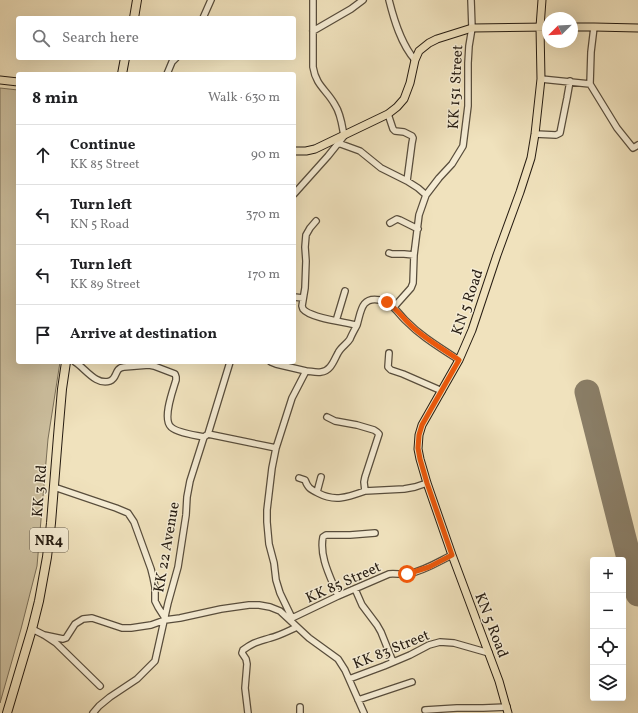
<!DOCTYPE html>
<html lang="en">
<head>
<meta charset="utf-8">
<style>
	body { margin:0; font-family:Vollkorn,serif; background:#f6f6f6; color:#202124 }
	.controls { position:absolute; right:12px; bottom:12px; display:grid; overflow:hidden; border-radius:4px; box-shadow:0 4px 16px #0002 }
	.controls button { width:36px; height:36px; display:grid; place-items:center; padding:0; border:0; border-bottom:1px solid #e0e0e0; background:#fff; color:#202124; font:20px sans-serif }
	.compass { position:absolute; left:542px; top:12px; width:36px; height:36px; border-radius:50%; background:#fff; box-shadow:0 4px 16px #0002; rotate:246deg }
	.stop { position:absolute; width:12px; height:12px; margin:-9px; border:3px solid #ea580c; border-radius:50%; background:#fff }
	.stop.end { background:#ea580c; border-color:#fff; box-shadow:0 1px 4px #0008 }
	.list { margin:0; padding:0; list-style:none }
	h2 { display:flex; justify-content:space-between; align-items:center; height:52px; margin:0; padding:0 16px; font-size:17px }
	h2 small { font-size:13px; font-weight:400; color:#757577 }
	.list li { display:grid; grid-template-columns:26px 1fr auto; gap:12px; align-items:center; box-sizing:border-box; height:60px; padding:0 16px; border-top:1px solid #e0e0e0 }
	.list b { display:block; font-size:15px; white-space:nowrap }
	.list p { margin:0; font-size:13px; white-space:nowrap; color:#757577 }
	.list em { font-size:13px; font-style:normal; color:#757577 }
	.icon { flex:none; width:22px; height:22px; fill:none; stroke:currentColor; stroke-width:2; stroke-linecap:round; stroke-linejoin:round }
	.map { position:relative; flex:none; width:638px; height:713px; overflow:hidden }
	.search { position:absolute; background:#fff; box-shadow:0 4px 16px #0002; left:16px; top:16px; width:280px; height:44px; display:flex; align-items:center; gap:10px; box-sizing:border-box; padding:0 14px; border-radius:4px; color:#757577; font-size:15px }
	.panel { position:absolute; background:#fff; box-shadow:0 4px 16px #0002; left:16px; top:72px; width:280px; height:292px; border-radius:4px }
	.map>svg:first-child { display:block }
</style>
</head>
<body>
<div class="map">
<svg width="638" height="713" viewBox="0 0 638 713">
	<rect width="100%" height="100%" fill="#f0e2bd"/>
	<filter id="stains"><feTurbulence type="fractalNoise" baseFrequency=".005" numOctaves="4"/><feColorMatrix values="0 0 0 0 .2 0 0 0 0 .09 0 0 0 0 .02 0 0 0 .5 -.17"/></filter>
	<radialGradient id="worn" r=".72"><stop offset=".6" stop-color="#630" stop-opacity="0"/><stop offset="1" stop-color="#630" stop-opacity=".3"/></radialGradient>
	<path fill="#cdc0a0" stroke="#796e58" d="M0,88L18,90V362H60L48,439L37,566L21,629L0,703Z"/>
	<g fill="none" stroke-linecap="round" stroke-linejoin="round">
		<path stroke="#8a7e67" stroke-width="25" d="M587,392L638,594"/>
		<g stroke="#584d3c" stroke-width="8">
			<path id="minor" d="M389,0C394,20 401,44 415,60
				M203,18L211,0
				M594,27L591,52L590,84L617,128L633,148L638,145
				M313,31L351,9L363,0
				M167,74L172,62L176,58
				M541,79L590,84
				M388,114L393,129L395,131L404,132L412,136L413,138L412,143L407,181L418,188L426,195
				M535,134L556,135L560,133L567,98L570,81
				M338,143L360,151L381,168L407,181
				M294,194L328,156L344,136C342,125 341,114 335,105C327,90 316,86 313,67V0
				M316,221L310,228L306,235L305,247L306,261L305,288L302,306L303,309C310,318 344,322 356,325
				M390,223L397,219L400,220L418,229
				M389,253L392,254H404L414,255
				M294,297L303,298
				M394,307L411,288L413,283L414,255L419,215L426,195L439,178L452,164L463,146L468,106V63L469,46L472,28L471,0
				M336,321L345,291
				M389,353L388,367L391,370L403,374L442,391
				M75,362C85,368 96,386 110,381C118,378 114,368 124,367L149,365L154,366L175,374L176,377V380C173,390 162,419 171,427C177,433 195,435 204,437
				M271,362L276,364L306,371
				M327,417L335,421L357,425L374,430L377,432L379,434L365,477L364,482L365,491L404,489L415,487L427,483
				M208,434L276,448
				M299,478L305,480C308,488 310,489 318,493C335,502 348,497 365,491
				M54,487L116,508L128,513L134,522L151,569L153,577L155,587V601L158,607L165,618
				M317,492L321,477
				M355,589L362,605L377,625L381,632L393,662
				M338,596C331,578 319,557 323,537L326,535H350L375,533
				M292,618L280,593L276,580L274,563L269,544L267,522V510L272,468L276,448L292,398L306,371C310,371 316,373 321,372C331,371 334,360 338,353C341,347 347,344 350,339C352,334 355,329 357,325C361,312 361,296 380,300C392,302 397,312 405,320C412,327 419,333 426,338C437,346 448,353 459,360
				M290,619L338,596L389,574C395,573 402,575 408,574C424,571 438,562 452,555
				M32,629L44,635L56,643L100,686
				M44,635L63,639L66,638L75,624L83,619L92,618L122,628H131L151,625L165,620L180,618L221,609L249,605H259L270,607L280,611L309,638L338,659L345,670L364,713
				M349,679L384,666L410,655L429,645L440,642L454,643L489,653
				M358,700L412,682
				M300,707V713
				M425,710L457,708H483L507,707
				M93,713L99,706L110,697L137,679L155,661L168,603L178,567L186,515L187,497L190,481L204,437L208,434L230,362
				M248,713L245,688L247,664L246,659L242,653L243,650C254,642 257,642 270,638C279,636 288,631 297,627"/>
		</g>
		<g stroke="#251b11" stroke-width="9">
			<path id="major" d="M572,27H594L638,28
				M0,80L18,82
				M294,151H306L315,149L388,114L397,107L404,99L410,83L415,60L419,51L429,43L437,39L472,28L548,27
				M508,713L499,681L452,555L427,483L420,459L418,449L419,435L422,425L459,360L472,330L497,255L520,192L531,158L535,134L541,79L540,27L542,0"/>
		</g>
		<g stroke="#251b11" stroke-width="10">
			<path id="highway" d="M134,18L137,0
				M122,74L125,58
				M7,713L32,629L39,601L47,557L51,523L58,436L62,389L66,362"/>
		</g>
		<use href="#minor" stroke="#f5ecd4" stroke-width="5.5"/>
		<use href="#major" stroke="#f0e2bd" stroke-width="7"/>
		<use href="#highway" stroke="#f0e2bd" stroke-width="8"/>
	</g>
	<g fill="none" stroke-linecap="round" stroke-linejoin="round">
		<path stroke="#ea580c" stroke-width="5" d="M387,302C398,310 405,321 416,330C429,341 444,350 459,360L422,425L419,435L418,448L420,459L427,483L452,555L429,567L407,574"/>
	</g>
	<g text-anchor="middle" stroke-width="3" stroke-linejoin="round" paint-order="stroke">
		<rect fill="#f5ecd4" stroke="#635a4c" stroke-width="1" x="30" y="528" width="38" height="24" rx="3"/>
		<g font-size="14" font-weight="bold" fill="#251b11">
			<text x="49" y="545">NR4</text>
		</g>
		<g font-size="15" fill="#251b11" stroke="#f5ecd4">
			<text transform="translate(455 87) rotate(-87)" y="5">KK 151 Street</text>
			<text transform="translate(467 302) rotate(-71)" y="5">KN 5 Road</text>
			<text transform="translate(39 491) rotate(-85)" y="5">KK 3 Rd</text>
			<text transform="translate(166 547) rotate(-80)" y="5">KK 22 Avenue</text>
			<text transform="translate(343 582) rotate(-24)" y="5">KK 85 Street</text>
			<text transform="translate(492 625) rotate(69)" y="5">KN 5 Road</text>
			<text transform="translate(391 649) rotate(-22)" y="5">KK 83 Street</text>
		</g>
	</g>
	<rect width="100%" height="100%" filter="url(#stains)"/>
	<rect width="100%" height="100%" fill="url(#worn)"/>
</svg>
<div class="controls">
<button>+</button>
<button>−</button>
<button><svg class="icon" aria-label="locate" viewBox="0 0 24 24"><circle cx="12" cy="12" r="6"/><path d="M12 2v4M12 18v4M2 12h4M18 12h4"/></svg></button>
<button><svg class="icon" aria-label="layers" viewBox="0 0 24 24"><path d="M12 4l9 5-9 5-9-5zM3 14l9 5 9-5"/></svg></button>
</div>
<svg class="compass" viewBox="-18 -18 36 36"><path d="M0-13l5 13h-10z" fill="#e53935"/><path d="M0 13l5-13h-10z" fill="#757577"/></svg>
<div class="stop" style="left:407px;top:574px"></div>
<div class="stop end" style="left:387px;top:302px"></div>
<div class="search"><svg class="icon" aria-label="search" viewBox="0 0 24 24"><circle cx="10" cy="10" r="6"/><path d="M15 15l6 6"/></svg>Search here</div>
<section class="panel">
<h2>8 min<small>Walk · 630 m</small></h2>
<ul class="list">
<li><svg class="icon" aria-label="ahead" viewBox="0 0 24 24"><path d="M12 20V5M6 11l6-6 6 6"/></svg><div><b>Continue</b><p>KK 85 Street</p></div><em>90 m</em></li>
<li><svg class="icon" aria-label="left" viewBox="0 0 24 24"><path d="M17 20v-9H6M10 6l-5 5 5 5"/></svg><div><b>Turn left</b><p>KN 5 Road</p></div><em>370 m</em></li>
<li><svg class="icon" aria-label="left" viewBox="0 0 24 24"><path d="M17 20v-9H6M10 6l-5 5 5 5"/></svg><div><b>Turn left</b><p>KK 89 Street</p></div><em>170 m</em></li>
<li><svg class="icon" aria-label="arrive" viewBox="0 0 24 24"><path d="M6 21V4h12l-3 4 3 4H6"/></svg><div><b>Arrive at destination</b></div></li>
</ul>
</section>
</div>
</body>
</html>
